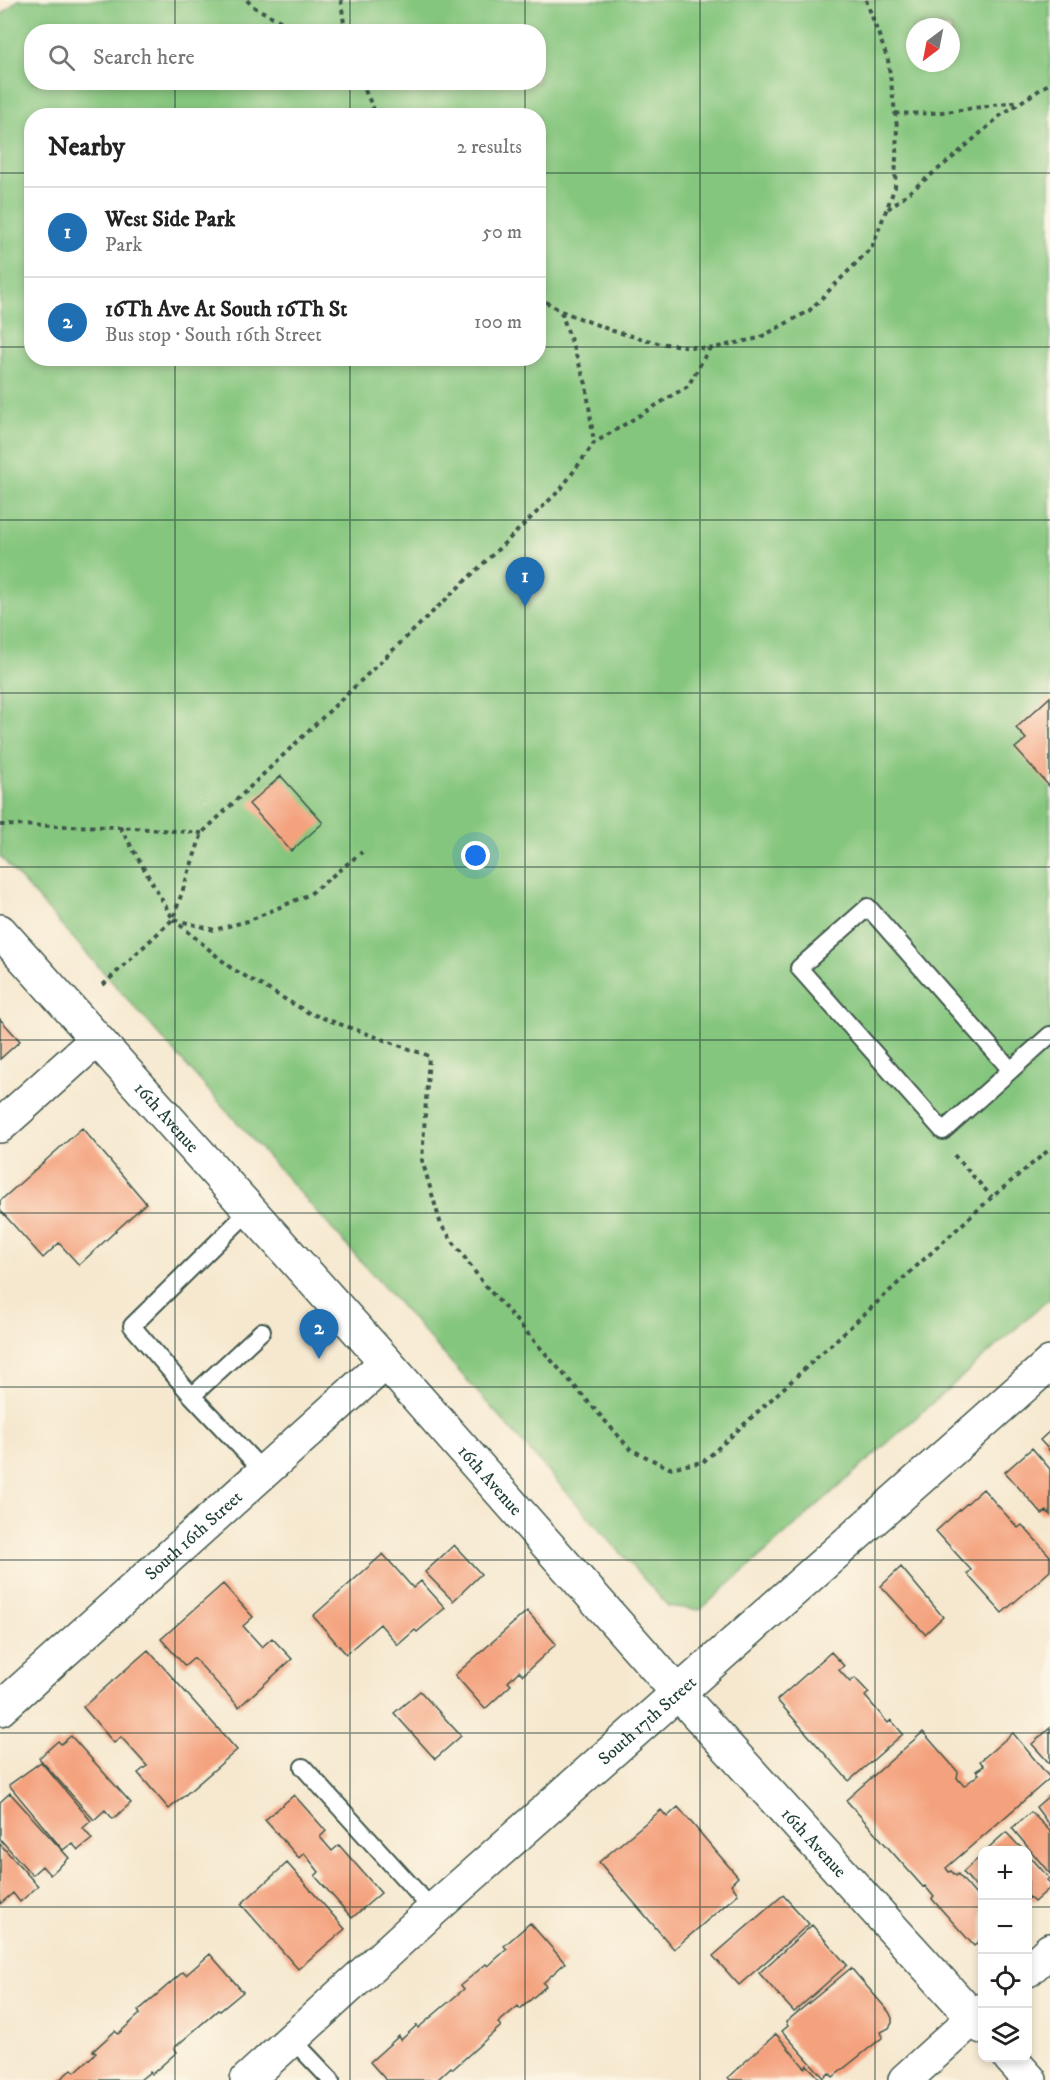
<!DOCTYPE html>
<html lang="en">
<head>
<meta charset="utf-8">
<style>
	body { margin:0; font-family:"IM FELL DW Pica",serif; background:#f2f2f2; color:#222 }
	.controls { position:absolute; right:18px; bottom:18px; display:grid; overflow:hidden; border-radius:12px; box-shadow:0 3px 9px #0003 }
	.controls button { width:54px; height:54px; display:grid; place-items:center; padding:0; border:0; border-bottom:2px solid #e0e0e0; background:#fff; color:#222; font:30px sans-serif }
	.compass { position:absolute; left:906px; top:18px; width:54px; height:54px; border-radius:50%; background:#fff; box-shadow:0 3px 9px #0003; rotate:212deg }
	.you { position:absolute; left:476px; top:856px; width:21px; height:21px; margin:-15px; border:4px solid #fff; border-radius:50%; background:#1a73e8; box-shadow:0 0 0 9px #1a73e833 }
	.badge { display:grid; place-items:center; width:39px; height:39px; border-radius:50%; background:#1f6fb2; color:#fff; font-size:20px; font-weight:700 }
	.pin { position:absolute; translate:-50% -50px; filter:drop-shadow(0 2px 3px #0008) }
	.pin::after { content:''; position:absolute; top:32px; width:21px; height:18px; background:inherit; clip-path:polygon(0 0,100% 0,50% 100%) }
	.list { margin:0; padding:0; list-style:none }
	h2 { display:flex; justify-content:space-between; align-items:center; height:78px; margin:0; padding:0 24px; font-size:26px }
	h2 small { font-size:20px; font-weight:400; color:#767676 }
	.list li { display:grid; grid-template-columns:39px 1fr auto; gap:18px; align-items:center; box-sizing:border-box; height:90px; padding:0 24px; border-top:2px solid #e0e0e0 }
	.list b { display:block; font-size:22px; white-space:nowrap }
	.list p { margin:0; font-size:20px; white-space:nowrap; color:#767676 }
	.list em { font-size:20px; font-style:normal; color:#767676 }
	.icon { flex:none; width:33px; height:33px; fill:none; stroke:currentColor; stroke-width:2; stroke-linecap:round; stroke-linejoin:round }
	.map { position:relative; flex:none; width:1050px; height:2080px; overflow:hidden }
	.search { position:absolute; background:#fff; box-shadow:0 3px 9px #0003; left:24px; top:24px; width:522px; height:66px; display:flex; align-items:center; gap:15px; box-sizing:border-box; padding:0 21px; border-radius:24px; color:#767676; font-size:22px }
	.panel { position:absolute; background:#fff; box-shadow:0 3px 9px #0003; left:24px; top:108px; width:522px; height:258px; border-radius:24px }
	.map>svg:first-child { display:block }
</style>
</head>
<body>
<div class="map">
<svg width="1050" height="2080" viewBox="0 0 1050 2080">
	<rect width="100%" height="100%" fill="#fcf5e5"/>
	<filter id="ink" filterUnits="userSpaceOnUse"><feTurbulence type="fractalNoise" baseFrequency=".0167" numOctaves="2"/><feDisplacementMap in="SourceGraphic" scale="12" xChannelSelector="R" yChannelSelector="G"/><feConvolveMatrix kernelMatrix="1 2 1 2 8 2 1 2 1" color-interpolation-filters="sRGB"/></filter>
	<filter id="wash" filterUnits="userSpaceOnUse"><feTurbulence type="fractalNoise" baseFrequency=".008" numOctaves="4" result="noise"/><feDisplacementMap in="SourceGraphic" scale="24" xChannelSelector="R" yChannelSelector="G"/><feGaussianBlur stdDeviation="1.35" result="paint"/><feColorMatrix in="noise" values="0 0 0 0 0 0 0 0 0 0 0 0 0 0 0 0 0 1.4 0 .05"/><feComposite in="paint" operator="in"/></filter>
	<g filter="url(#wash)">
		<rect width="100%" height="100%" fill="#f6e8cf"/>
		<path fill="#85c67e" stroke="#528259" stroke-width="1.5" fill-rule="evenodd" d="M18,0H1050V1298L700,1610L668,1606L0,856V16ZM915,27H951V63H915ZM32,32H538V82H32ZM32,116H538V358H32Z"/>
		<g id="blocks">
			<path fill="#f4a27e" d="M1050,697V787L1015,748L1026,739L1016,728Z
				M281,776L323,823L291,851L249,804Z
				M0,1019L20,1041L0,1059Z
				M82,1128L146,1203L79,1265L59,1243L43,1258L0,1210V1201Z
				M1050,1431V1451L1040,1440Z
				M1032,1448L1050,1469V1515L1047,1511L1042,1514L1005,1472Z
				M983,1489L1018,1528L1022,1525L1050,1556V1571L1002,1613L967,1574L971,1570L936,1531Z
				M454,1545L481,1574L453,1601L425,1572Z
				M383,1554L413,1588L421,1581L445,1608L417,1632L415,1630L398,1645L380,1624L346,1654L313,1616Z
				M901,1567L943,1617L925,1634L881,1586Z
				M223,1584L253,1617L243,1626L262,1647L272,1638L292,1659L239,1707L194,1658L185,1666L161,1639Z
				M527,1611L556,1644L523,1675L519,1671L508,1682L511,1685L485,1709L455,1675Z
				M148,1650L237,1750L169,1809L138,1773L147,1766L121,1737L114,1743L83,1707Z
				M831,1652L844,1666L839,1670L850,1682L855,1678L869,1693L865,1696L888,1723L891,1720L903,1734L849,1781L777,1700Z
				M420,1691L461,1736L435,1759L394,1713Z
				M1050,1728V1764L1032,1744Z
				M923,1732L958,1772L957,1778L964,1786L979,1774L976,1771L984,1766L980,1761L1013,1733L1050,1778L946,1868L949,1872L951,1871L956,1876L958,1874L982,1902V1938L974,1946L932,1899L934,1897L925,1886L923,1887L846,1800Z
				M71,1736L131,1803L113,1819L105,1810L94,1820L39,1758L58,1741L61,1744Z
				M41,1762L91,1821L83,1828L92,1839L78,1850L72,1843L63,1850L9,1785Z
				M10,1793L69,1858L50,1875L42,1866L32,1875L0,1839V1802Z
				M294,1795L326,1831L320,1837L332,1851L339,1845L381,1893L352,1918L315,1876L319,1872L304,1853L299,1858L265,1820Z
				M1050,1795V1826L1036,1807Z
				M678,1807L738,1877L731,1884L738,1894L674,1949L599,1862L661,1810L667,1817Z
				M1031,1812L1050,1831V1874L1012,1828Z
				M1006,1832L1017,1844L1025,1850H988L987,1849Z
				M0,1844L38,1886L20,1902L13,1893L0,1904Z
				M1028,1854L1049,1878L1047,1880L1050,1883V1888L1034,1902L1029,1897L1028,1898Z
				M982,1855V1894L963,1872Z
				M287,1863L345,1929L298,1969L241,1904Z
				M783,1895L809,1924L739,1985L713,1956Z
				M530,1923L565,1963L543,1983L546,1986L520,2009L518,2006L498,2023L501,2026L453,2069L451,2067L437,2080H386L370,2062L399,2036L401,2040L417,2025L418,2028L464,1989L461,1985L486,1964L488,1966L507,1949L504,1946Z
				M812,1925L847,1965L794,2012L759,1973Z
				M210,1954L243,1992L220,2011L218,2010L174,2048L177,2052L152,2074L150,2072L140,2080H59L72,2069L75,2072L96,2053L93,2051L115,2031L118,2034L140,2014L138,2011L183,1972L186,1975Z
				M851,1968L889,2012L892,2018V2023L889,2028L881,2032L883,2037L833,2077L829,2073L824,2078L782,2031L788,2026L786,2022Z
				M776,2034L805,2068L807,2065L821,2080H730L728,2077Z"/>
		</g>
	</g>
	<g filter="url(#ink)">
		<use href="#blocks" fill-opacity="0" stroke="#3f574b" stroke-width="1.5"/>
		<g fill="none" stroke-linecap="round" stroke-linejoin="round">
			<g stroke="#3f574b" stroke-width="20">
				<path id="lane" d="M1010,1069L868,907L799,968L943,1131L1050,1035
					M250,1210L132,1326L192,1396L264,1472
					M192,1396L262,1331
					M303,1767L433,1910
					M292,2039L331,2080"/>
			</g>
			<g stroke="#3f574b" stroke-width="36">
				<g id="street">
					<path id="s1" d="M0,931L386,1362L679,1694L982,2027"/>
					<path d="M0,1126L96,1040"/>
					<path id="s2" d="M0,1709L386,1362"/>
					<path d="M1010,2058L1030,2080"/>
					<path id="s3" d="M247,2080L433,1910L1050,1363"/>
				</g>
			</g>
			<g stroke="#3f574b" stroke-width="36">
				<path id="secondary" d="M1028,1970L1050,1950
					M905,2080L982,2010"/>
			</g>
			<path stroke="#3f574b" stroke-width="4" stroke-dasharray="4.5 4.5" stroke-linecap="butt" d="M247,0L252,6L301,32
				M341,0L345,32
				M361,82L377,116
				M895,113C937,116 978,107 1020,101
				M888,209L951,159L1001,115L1050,83
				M538,297L561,311L613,331L658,343L709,349L759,338L809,311L872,247L895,187L897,127L888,60L866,0
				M561,312L586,384L594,443
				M0,825L120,827L202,833
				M120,827L173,919L214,930L248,921L310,894L362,852
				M173,919L231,968L309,1013L429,1056L422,1160L441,1225L483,1283L630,1449L669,1468L703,1462L992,1197L1050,1149
				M103,985L173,919L202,833L561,489L594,443L688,386L709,349
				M954,1155L992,1197"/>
			<use href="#lane" stroke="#fff" stroke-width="16"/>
			<use href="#street" stroke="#fff" stroke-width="33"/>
			<use href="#secondary" stroke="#fff" stroke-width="33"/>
		</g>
	</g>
	<path fill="none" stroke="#1f3d34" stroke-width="1.5" stroke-opacity="0.55" d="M175,0V32M350,0V32M525,0V32M700,0V2080M875,0V2080M175,82V116M350,82V116M525,82V116M0,173H32M538,173H1050M0,347H32M538,347H1050M175,358V2080M350,358V2080M525,358V2080M0,520H1050M0,693H1050M0,867H1050M0,1040H1050M0,1213H1050M0,1387H1050M0,1560H1050M0,1733H1050M0,1907H982M1028,1907H1050"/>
	<g text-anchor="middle" stroke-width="6" stroke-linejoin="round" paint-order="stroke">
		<g font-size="18" fill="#1f3d34" stroke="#fcf5e5">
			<text dy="6" stroke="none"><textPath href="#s1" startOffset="250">16th Avenue</textPath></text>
			<text dy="6" stroke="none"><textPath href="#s1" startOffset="736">16th Avenue</textPath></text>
			<text dy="6" stroke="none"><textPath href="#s2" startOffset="260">South 16th Street</textPath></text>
			<text dy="6" stroke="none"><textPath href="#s3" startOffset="538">South 17th Street</textPath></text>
			<text dy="6" stroke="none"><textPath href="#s1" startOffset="1222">16th Avenue</textPath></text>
		</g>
	</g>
</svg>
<div class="controls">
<button>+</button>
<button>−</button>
<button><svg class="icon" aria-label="locate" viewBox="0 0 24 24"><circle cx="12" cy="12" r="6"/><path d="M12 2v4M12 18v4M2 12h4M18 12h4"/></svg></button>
<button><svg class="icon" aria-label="layers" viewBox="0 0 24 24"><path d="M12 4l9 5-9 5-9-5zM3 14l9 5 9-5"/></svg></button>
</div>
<svg class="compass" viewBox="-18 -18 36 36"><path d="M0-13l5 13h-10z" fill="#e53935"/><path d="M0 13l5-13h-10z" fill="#767676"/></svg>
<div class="you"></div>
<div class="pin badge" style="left:525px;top:607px">1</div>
<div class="pin badge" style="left:319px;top:1359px">2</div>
<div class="search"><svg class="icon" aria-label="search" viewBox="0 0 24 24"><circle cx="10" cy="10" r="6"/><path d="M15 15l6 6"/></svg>Search here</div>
<section class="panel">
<h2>Nearby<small>2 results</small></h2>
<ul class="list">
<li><span class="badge">1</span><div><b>West Side Park</b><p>Park</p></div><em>50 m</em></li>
<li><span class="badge">2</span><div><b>16Th Ave At South 16Th St</b><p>Bus stop · South 16th Street</p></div><em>100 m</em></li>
</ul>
</section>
</div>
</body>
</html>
